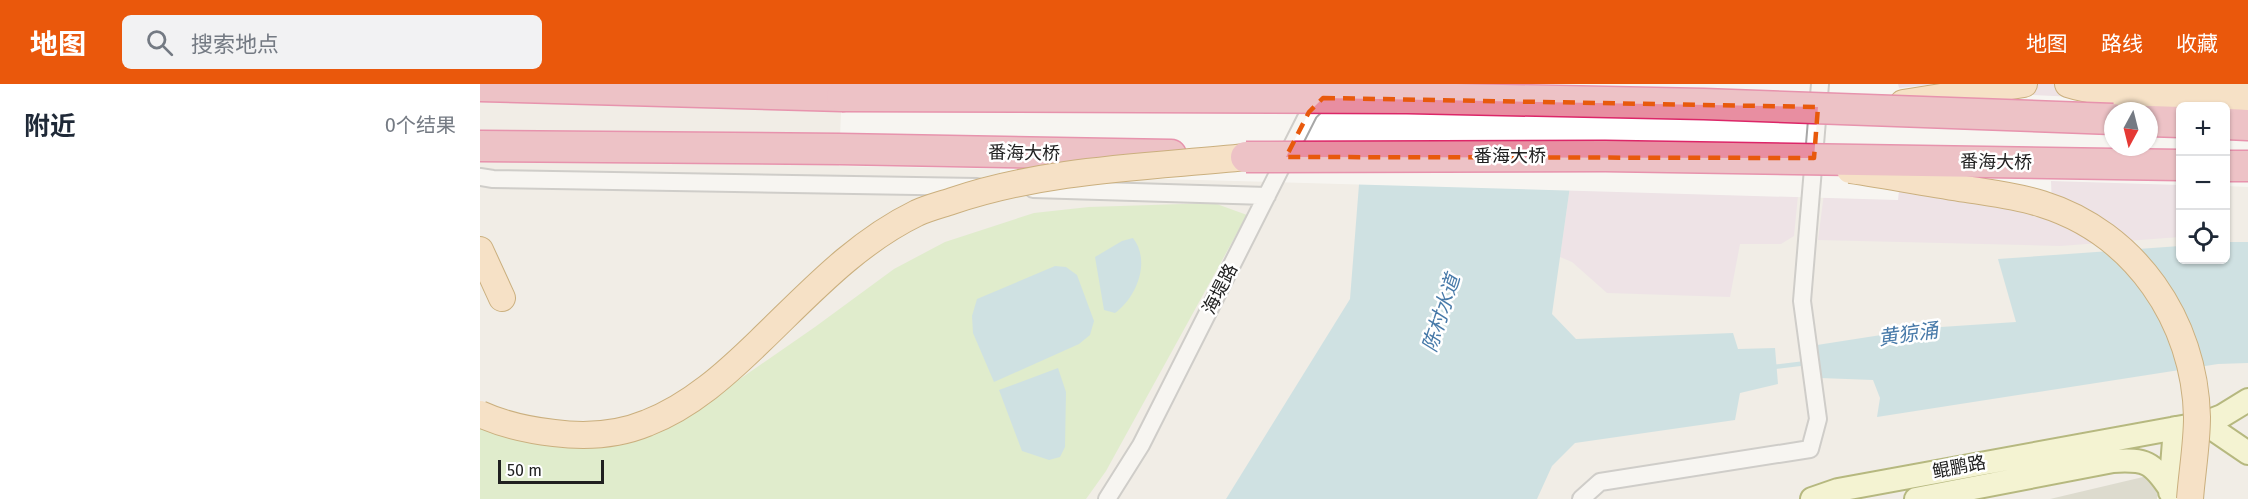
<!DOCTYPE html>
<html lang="zh">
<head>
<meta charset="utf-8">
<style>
	body { margin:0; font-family:"Fira Sans","Noto Sans SC",sans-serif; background:#f2f2f3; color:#1f2937 }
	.controls { position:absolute; right:18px; top:18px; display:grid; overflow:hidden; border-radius:9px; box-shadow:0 2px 4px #0004 }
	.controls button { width:54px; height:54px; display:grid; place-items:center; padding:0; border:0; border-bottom:2px solid #e0e1e3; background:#fff; color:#1f2937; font:30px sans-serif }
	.compass { position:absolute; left:1624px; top:18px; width:54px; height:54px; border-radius:50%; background:#fff; box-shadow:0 2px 4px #0004; rotate:187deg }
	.scale { position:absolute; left:18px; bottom:15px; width:106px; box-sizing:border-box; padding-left:6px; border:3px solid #202020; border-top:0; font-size:16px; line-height:21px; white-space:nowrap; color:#202020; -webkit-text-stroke:4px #fff; paint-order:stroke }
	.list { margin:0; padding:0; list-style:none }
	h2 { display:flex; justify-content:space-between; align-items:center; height:78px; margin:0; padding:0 24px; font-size:26px }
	h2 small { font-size:20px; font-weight:400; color:#747a83 }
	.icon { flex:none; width:33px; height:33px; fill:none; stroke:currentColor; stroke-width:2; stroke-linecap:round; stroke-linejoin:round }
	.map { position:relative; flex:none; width:1768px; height:415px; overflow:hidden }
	header { display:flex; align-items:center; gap:36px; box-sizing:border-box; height:84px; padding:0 30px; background:#ea580c; color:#fff }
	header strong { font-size:28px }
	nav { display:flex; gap:33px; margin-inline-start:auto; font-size:21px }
	.search { width:420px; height:54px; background:#f2f2f3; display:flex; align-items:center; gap:15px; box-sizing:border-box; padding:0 21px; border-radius:9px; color:#747a83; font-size:22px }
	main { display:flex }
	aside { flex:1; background:#fff }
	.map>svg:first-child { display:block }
</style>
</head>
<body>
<header>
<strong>地图</strong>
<div class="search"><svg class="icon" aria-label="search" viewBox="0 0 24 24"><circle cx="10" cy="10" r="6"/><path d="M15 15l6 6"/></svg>搜索地点</div>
<nav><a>地图</a><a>路线</a><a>收藏</a></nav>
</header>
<main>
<aside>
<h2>附近<small>0个结果</small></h2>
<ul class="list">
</ul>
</aside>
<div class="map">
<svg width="1768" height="415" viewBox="0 0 1768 415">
	<rect width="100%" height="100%" fill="#f1ede6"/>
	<path fill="#ead8e7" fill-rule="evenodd" d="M1329,0L1314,152L1301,160H1260L1250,213L1127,209L1092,178L1080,173L1093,81Z
		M1358,0H1747V149L1746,22H1700V153L1580,162L1338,156ZM1633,27H1669V63H1633Z"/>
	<path fill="#c5c5b2" d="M1680,389L1677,415H1570Z"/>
	<path fill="#cceaad" d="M734,119L767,131L626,387L606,415H0V342L24,353L80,363L135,358L221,322L335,243L414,185L465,158L554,129L609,123Z"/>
	<path fill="#a7d3de" d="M884,37L1093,81L1072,230L1096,255L1253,249L1258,265L1295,264L1298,300L1260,309L1255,336L1095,359L1072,382L1057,415H746L870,215Z
		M653,154C671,177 657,213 635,229L624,226L615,173L642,157Z
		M1746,158H1768V279L1738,280L1397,333L1400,314L1393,296L1340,294L1337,261L1446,244L1536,238L1518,175L1700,162V176H1746Z
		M575,182L586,183L597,191L614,237L610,251L599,260L514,298L493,249L492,232L497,215Z
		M578,284L586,308L585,363L580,373L569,376L542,367L519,306Z"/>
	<path fill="#fff" fill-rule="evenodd" d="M362,0H1418L1419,4L1456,0H1552V11L1768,21V103L1746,102V22H1700V101L1571,97L1572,123L1537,124L1419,106L1418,116L683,95L584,99L520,111V85L359,82ZM1633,27H1669V63H1633Z"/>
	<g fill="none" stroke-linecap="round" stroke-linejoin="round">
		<path stroke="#a7d3de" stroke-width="4.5" d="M1293,283L1327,279"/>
		<g stroke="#a7a7a7" stroke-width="20">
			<path id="street" d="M0,93L13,95L497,103
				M553,105L787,112
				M627,415L661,361L829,28L844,13
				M1101,415L1120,398L1330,365L1338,335L1322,217L1340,0"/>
		</g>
		<g stroke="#6f7904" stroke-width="26">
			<path id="secondary" d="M1724,339L1768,369
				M1690,408L1695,344
				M1332,415L1358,406L1724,339L1742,332L1768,316
				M1436,415L1633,377C1666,375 1672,378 1690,405"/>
		</g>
		<g stroke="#9c6500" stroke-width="28">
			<path id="primary" d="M1588,0C1640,16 1713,12 1768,13
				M1423,19L1544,0
				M0,166L22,214"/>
		</g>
		<g stroke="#dc2668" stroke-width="33">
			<path id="highway" d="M0,2L362,12
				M1669,37L1700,38
				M1746,40L1768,41
				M0,62L360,65L691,71
				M1746,82H1768"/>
		</g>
		<use href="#street" stroke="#fff" stroke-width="16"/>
		<use href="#secondary" stroke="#f8fabb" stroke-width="22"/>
		<use href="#primary" stroke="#fcd2a0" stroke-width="26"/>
		<use href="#highway" stroke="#e88ea1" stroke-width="30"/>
		<g stroke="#9c6500" stroke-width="28" stroke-linecap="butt">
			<path id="primary-bridge" d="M1370,86C1409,92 1448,99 1486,105C1511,109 1538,112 1562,120C1655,149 1715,237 1717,333C1717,360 1712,388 1710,415
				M0,330C24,341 48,346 74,349C105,353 138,351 167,339C211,322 247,289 280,257C329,210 375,159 437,129C448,124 460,121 472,117C566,85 668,83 766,73"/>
		</g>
		<g stroke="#dc2668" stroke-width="33" stroke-linecap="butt">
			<path id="highway-bridge" d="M362,12L927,14L1224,20L1633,35
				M766,73L1125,72L1700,81"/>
		</g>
		<use href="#primary-bridge" stroke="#fcd2a0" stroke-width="26"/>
		<use href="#highway-bridge" stroke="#e88ea1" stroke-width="30"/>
	</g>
	<path d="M0 0H1768V415H0ZM843,14L1338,23L1334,74L806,73L829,28Z" fill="#f1ede6" fill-opacity=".55" fill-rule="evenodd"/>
	<path fill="none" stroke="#e8590c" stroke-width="4.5" stroke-dasharray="12 8" stroke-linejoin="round" d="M843,14L1338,23L1334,74L806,73L829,28Z"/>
	<g text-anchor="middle" stroke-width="5" stroke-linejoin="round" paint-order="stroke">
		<g font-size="18" fill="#202020" stroke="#fff">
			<text transform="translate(544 69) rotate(1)" y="6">番海大桥</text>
			<text x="1030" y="78">番海大桥</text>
			<text transform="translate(1516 78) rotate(1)" y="6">番海大桥</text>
			<text transform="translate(740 205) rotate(-63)" y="6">海堤路</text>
			<text transform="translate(1479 383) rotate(-11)" y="6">鲲鹏路</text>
		</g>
		<g font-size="20" font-style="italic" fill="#487aa9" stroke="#fff">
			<text transform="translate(961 229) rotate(-72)" y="7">陈村水道</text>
			<text transform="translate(1428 250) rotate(-8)" y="7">黄猄涌</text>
		</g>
	</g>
</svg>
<div class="controls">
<button>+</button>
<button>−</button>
<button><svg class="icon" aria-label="locate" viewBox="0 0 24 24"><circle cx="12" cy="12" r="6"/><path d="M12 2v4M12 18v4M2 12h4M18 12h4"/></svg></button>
</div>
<svg class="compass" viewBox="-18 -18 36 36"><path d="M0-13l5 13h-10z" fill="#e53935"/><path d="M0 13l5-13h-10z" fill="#747a83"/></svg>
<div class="scale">50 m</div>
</div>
</main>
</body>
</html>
